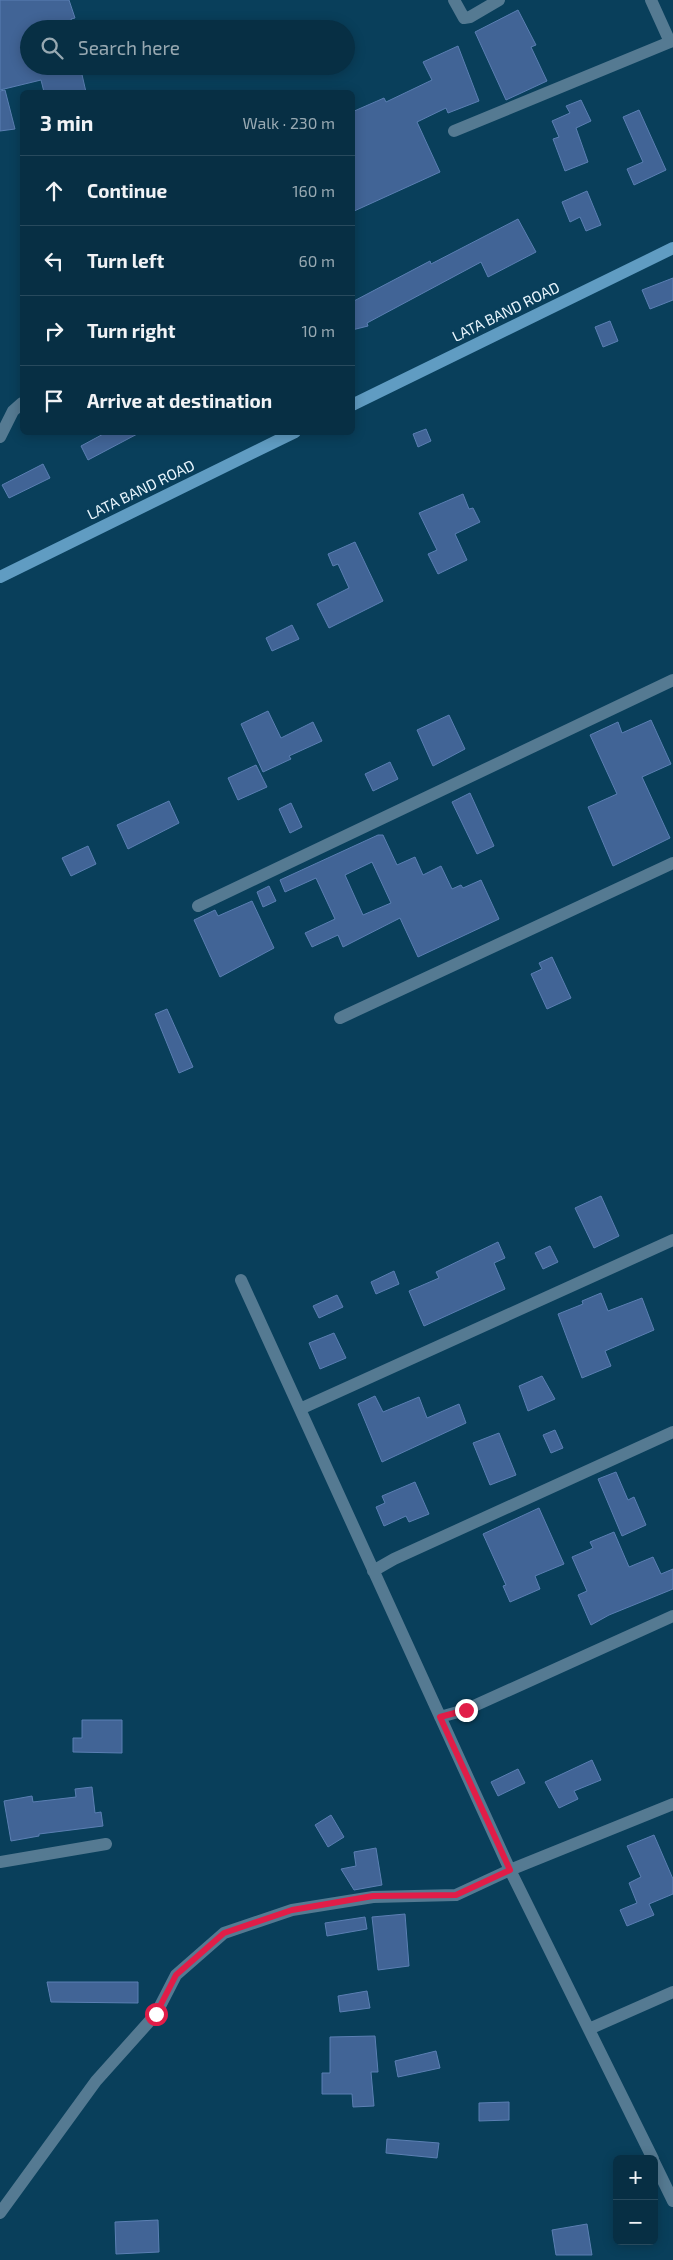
<!DOCTYPE html>
<html lang="en">
<head>
<meta charset="utf-8">
<style>
	body { margin:0; font-family:"Exo 2",sans-serif; background:#153b4f; color:#f1f3f6 }
	.controls { position:absolute; right:15px; bottom:15px; display:grid; overflow:hidden; border-radius:8px; box-shadow:0 2px 12px #0003 }
	.controls button { width:45px; height:45px; display:grid; place-items:center; padding:0; border:0; border-bottom:1px solid #284a5d; background:#072f44; color:#f1f3f6; font:25px sans-serif }
	.stop { position:absolute; width:15px; height:15px; margin:-11px; border:4px solid #e11d48; border-radius:50%; background:#fff }
	.stop.end { background:#e11d48; border-color:#fff; box-shadow:0 1px 5px #0008 }
	.list { margin:0; padding:0; list-style:none }
	h2 { display:flex; justify-content:space-between; align-items:center; height:65px; margin:0; padding:0 20px; font-size:21px }
	h2 small { font-size:16px; font-weight:400; color:#98a9b2 }
	.list li { display:grid; grid-template-columns:32px 1fr auto; gap:15px; align-items:center; box-sizing:border-box; height:70px; padding:0 20px; border-top:1px solid #284a5d }
	.list b { display:block; font-size:19px; white-space:nowrap }
	.list em { font-size:16px; font-style:normal; color:#98a9b2 }
	.icon { flex:none; width:28px; height:28px; fill:none; stroke:currentColor; stroke-width:2; stroke-linecap:round; stroke-linejoin:round }
	.map { position:relative; flex:none; width:673px; height:2260px; overflow:hidden }
	.search { position:absolute; background:#072f44; box-shadow:0 2px 12px #0003; left:20px; top:20px; width:335px; height:55px; display:flex; align-items:center; gap:12px; box-sizing:border-box; padding:0 18px; border-radius:28px; color:#98a9b2; font-size:19px }
	.panel { position:absolute; background:#072f44; box-shadow:0 2px 12px #0003; left:20px; top:90px; width:335px; height:345px; border-radius:8px }
	.map>svg:first-child { display:block }
</style>
</head>
<body>
<div class="map">
<svg width="673" height="2260" viewBox="0 0 673 2260">
	<rect width="100%" height="100%" fill="#093f5b"/>
	<path fill="#416496" stroke="#5b7fb3" fill-rule="evenodd" d="M0,0H69L75,18L71,19L74,29H29V66H80L86,92H44L41,80L0,90Z
		M518,10L536,45L531,47L547,81L506,100L475,32Z
		M458,46L479,101L448,113L446,108L417,122L440,172L352,212V112L384,98L386,102L432,80L423,62Z
		M5,90L15,129L0,131V91Z
		M581,100L591,121L576,128L588,162L565,171L553,139L559,137L552,121L570,113L566,106Z
		M639,110L666,170L634,185L627,169L643,162L623,117Z
		M587,191L601,225L586,231L580,217L570,222L562,202Z
		M518,219L536,252L488,277L481,262L367,323L368,326L352,330V302L430,261L431,264Z
		M673,278V300L650,309L642,290Z
		M610,321L618,341L603,347L595,327Z
		M426,429L431,441L418,447L413,434Z
		M107,432H141L88,460L81,446Z
		M43,464L50,478L9,498L2,485Z
		M463,494L469,509L473,508L480,522L455,534L467,560L438,574L428,554L437,550L419,513Z
		M355,542L383,601L329,628L317,604L349,588L338,564L333,566L328,554Z
		M292,625L299,639L272,651L266,638Z
		M268,711L281,738L313,722L322,741L289,756L291,759L263,772L241,724Z
		M449,715L465,749L433,766L417,730Z
		M651,720L671,764L642,777L670,838L613,866L588,807L617,794L590,735L618,722L622,733Z
		M390,762L398,779L373,791L365,774Z
		M256,765L267,787L238,800L228,778Z
		M470,793L494,846L477,854L452,802Z
		M169,801L179,823L128,849L117,825Z
		M291,803L302,827L290,833L279,809Z
		M378,835H383L397,865L415,857L423,875L441,866L452,889L461,885L463,888L481,880L499,919L418,957L400,918L343,947L338,935L312,947L305,933L335,919L316,878L285,892L280,880ZM372,862L391,903L363,915L345,875Z
		M88,846L96,864L71,876L62,858Z
		M269,886L276,901L263,907L257,892Z
		M252,901L274,948L220,977L194,920L215,910L218,916Z
		M552,957L571,998L547,1009L531,974L542,969L539,963Z
		M167,1009L193,1067L179,1073L155,1014Z
		M601,1196L619,1236L594,1248L575,1208Z
		M498,1242L505,1258L494,1263L505,1289L424,1326L409,1291L439,1278L436,1272Z
		M550,1246L558,1262L543,1269L535,1253Z
		M394,1271L399,1284L376,1294L371,1282Z
		M601,1293L608,1311L642,1298L654,1330L605,1351L611,1366L582,1378L558,1314L583,1304L582,1301Z
		M337,1295L343,1307L319,1318L313,1306Z
		M334,1333L346,1358L320,1369L309,1343Z
		M542,1376L555,1399L528,1411L519,1386Z
		M375,1396L383,1412L419,1397L427,1418L459,1404L466,1423L382,1462L358,1404Z
		M555,1430L563,1448L551,1453L543,1435Z
		M499,1433L516,1475L490,1485L473,1443Z
		M616,1472L628,1500L634,1497L646,1525L622,1536L598,1479Z
		M415,1482L429,1514L409,1522L406,1516L384,1526L376,1507L385,1503L382,1496Z
		M539,1508L564,1564L535,1576L540,1589L510,1602L503,1586L506,1585L483,1534Z
		M614,1532L629,1567L653,1557L661,1574L673,1569V1589L609,1615L591,1625L578,1595L587,1591L572,1557L593,1548L590,1542Z
		M82,1720H122V1753L73,1752V1738H82Z
		M592,1760L601,1780L574,1791L578,1799L559,1808L545,1782Z
		M518,1769L525,1783L498,1796L491,1782Z
		M92,1787L95,1813L101,1812L103,1826L39,1834V1836L11,1841L4,1801L32,1796L33,1802L76,1797L75,1789Z
		M331,1815L344,1837L328,1847L315,1825Z
		M654,1835L673,1879V1894L649,1904L654,1915L627,1926L620,1910L637,1903L629,1883L641,1877L627,1846Z
		M376,1848L382,1885L354,1890L341,1869L356,1866L354,1852Z
		M405,1914L409,1966L378,1970L372,1917Z
		M365,1917L367,1929L327,1936L325,1923Z
		M47,1982H138V2003L51,2002Z
		M367,1991L370,2008L340,2012L338,1996Z
		M375,2036L378,2072H371L374,2106L353,2107L352,2094H322V2073H330V2037Z
		M436,2051L440,2068L398,2077L395,2061Z
		M509,2102V2120L479,2121V2103Z
		M387,2139L439,2143L437,2158L386,2153Z
		M158,2220L159,2252L116,2254L115,2222Z
		M587,2224L592,2255H556L552,2230Z"/>
	<g fill="none" stroke-linecap="round" stroke-linejoin="round">
		<path stroke="#557a92" stroke-width="12" d="M454,0L464,18L470,17L499,0
			M651,0L670,42L673,41
			M454,131L670,42
			M0,437L13,411L22,403
			M198,906L673,680
			M340,1018L673,863
			M241,1280L510,1870L653,2159
			M300,1409L673,1240
			M373,1571L394,1559L673,1432
			M440,1717L465,1710L673,1616
			M0,1862L106,1844
			M589,2029L673,1992
			M654,2162L673,2201
			M0,2213L96,2081L156,2014L176,1975L224,1933L292,1910L373,1897L456,1895L510,1870L673,1804"/>
		<path stroke="#609cc2" stroke-width="12" d="M352,405L673,248
			M0,577L295,432"/>
	</g>
	<g fill="none" stroke-linecap="round" stroke-linejoin="round">
		<path stroke="#e11d48" stroke-width="6" d="M156,2014L176,1975L224,1933L292,1910L373,1896L456,1895L510,1870L440,1717L466,1710"/>
	</g>
	<g text-anchor="middle" stroke-width="4.5" stroke-linejoin="round" paint-order="stroke">
		<g font-size="15" fill="#e9f6fe" stroke="#093f5b">
			<text transform="translate(506 312) rotate(-26)" y="5">LATA BAND ROAD</text>
			<text transform="translate(141 490) rotate(-26)" y="5">LATA BAND ROAD</text>
		</g>
	</g>
</svg>
<div class="controls">
<button>+</button>
<button>−</button>
</div>
<div class="stop" style="left:156px;top:2014px"></div>
<div class="stop end" style="left:466px;top:1710px"></div>
<div class="search"><svg class="icon" aria-label="search" viewBox="0 0 24 24"><circle cx="10" cy="10" r="6"/><path d="M15 15l6 6"/></svg>Search here</div>
<section class="panel">
<h2>3 min<small>Walk · 230 m</small></h2>
<ul class="list">
<li><svg class="icon" aria-label="ahead" viewBox="0 0 24 24"><path d="M12 20V5M6 11l6-6 6 6"/></svg><div><b>Continue</b></div><em>160 m</em></li>
<li><svg class="icon" aria-label="left" viewBox="0 0 24 24"><path d="M17 20v-9H6M10 6l-5 5 5 5"/></svg><div><b>Turn left</b></div><em>60 m</em></li>
<li><svg class="icon" aria-label="right" viewBox="0 0 24 24"><path d="M7 20v-9h11M14 6l5 5-5 5"/></svg><div><b>Turn right</b></div><em>10 m</em></li>
<li><svg class="icon" aria-label="arrive" viewBox="0 0 24 24"><path d="M6 21V4h12l-3 4 3 4H6"/></svg><div><b>Arrive at destination</b></div></li>
</ul>
</section>
</div>
</body>
</html>
